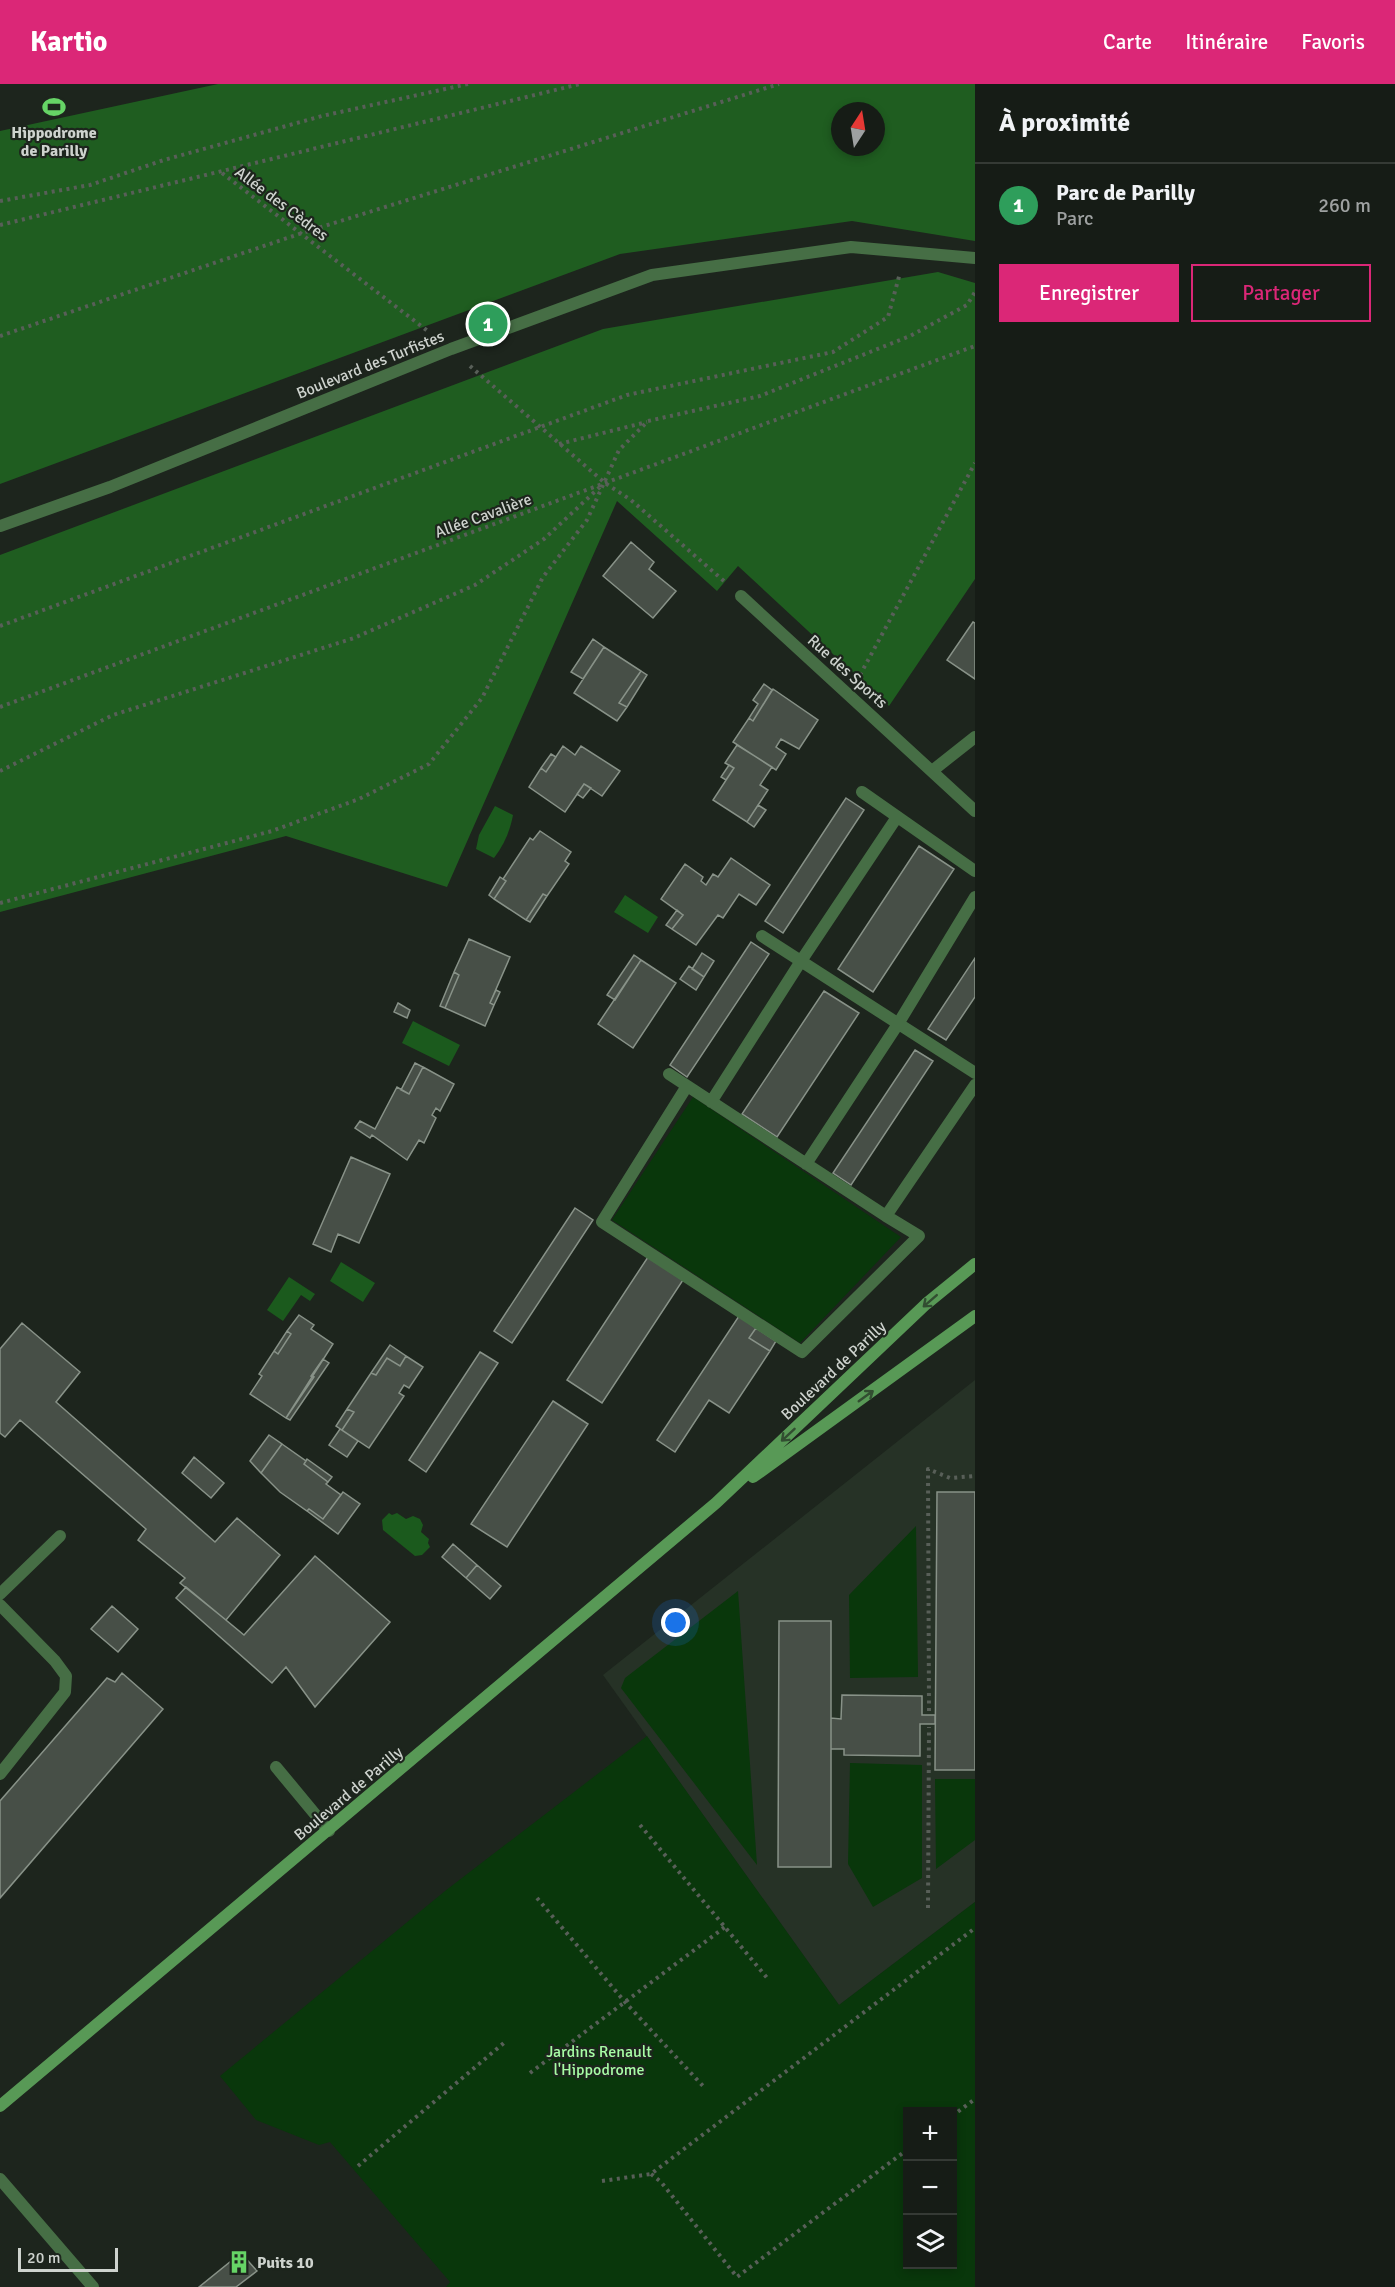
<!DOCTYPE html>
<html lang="fr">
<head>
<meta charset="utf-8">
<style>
	body { margin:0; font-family:Signika,sans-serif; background:#1f251f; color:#f1f3f6 }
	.controls { position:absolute; right:18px; bottom:18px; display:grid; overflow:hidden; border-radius:0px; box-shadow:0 3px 9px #0003 }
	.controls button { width:54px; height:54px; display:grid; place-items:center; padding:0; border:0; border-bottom:2px solid #353a35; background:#161c16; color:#f1f3f6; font:30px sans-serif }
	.compass { position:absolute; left:831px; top:18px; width:54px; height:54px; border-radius:50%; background:#161c16; box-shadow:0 3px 9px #0003; rotate:12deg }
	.scale { position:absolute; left:18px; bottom:15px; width:100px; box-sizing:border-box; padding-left:6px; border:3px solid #ced3ce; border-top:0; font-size:16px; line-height:21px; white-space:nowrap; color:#ced3ce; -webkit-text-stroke:4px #1d251d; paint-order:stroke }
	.you { position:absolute; left:676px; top:1539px; width:21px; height:21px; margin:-15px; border:4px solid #fff; border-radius:50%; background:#1a73e8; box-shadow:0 0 0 9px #1a73e833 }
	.badge { display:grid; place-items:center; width:39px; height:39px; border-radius:50%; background:#db2777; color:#fff; font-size:20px; font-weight:700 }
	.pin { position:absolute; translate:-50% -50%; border:3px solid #fff; box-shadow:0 2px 6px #0006 }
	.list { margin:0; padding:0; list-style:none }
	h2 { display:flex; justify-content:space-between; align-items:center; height:78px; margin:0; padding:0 24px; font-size:26px }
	h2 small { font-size:20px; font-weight:400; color:#9ea1a1 }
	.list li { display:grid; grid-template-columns:39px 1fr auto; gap:18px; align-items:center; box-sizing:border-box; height:84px; padding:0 24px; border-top:2px solid #353a35 }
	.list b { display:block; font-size:22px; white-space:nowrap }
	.list p { margin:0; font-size:20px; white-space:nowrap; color:#9ea1a1 }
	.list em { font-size:20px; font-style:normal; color:#9ea1a1 }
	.actions { display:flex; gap:12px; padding:18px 24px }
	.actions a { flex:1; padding:14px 0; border:2px solid #db2777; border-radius:0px; text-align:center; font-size:21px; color:#db2777 }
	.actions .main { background:#db2777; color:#fff }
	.icon { flex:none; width:33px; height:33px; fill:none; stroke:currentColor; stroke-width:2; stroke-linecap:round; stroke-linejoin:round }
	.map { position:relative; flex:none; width:975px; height:2203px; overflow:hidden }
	header { display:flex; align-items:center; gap:36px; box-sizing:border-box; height:84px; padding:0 30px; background:#db2777; color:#fff }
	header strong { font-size:28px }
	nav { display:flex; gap:33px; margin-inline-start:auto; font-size:21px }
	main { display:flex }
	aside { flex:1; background:#161c16 }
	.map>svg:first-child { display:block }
</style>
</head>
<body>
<header>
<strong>Kartio</strong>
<nav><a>Carte</a><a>Itinéraire</a><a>Favoris</a></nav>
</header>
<main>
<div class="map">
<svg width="975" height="2203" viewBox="0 0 975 2203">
	<rect width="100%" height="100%" fill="#1d251d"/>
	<path fill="#263226" d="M975,1296V1818L839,1921L603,1591Z"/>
	<path fill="#09370b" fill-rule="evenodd" d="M693,1013L901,1153L800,1259L612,1136Z
		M916,1442L918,1593L850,1594L849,1511Z
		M738,1507L757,1781L621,1604L625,1594Z
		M647,1652L839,1921L975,1818V2203H446L450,2198L330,2058L319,2061L256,2036L220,1992L445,1807ZM908,2028H952V2180H908Z
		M850,1679L922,1681V1794L873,1823L848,1780Z
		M935,1695H975V1756L936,1785Z"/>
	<path fill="#1f5d20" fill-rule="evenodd" d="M218,0H975V157L852,137L620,170L0,400V47ZM840,27H876V63H840Z
		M938,188L975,199V495L889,622L738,482L717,507L617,417L447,803L286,752L0,828V471L603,245Z"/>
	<path fill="#1b5a1d" d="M495,722L513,731C510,747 504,761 494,774L476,765L479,751Z
		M625,811L658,833L648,849L614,828Z
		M413,937L460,961L449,982L402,959Z
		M341,1178L375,1199L363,1218L330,1197Z
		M289,1193L315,1210L310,1217L301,1211L283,1237L267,1226Z
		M389,1429L392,1431L397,1429L406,1435L413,1432L420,1435L423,1441L421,1448L429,1455L428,1459L430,1463L422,1471L415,1472L383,1446L382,1436Z"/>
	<path fill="#474f47" stroke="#889288" stroke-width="1.5" d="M631,458L654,478L649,485L676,507L653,534L603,492Z
		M973,538L975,539V595L947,576Z
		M593,555L604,563L583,595L571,588Z
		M604,563L641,587L619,619L627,623L617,637L574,609Z
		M641,587L647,591L627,623L619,619Z
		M764,600L772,606L753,637L749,634L758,620L753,616Z
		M773,605L818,636L799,665L781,655L776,663L786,670L776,686L733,658L749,634L753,637Z
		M737,661L772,683L760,701L768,706L747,738L713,716L734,684L725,679Z
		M563,662L575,671L581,662L620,687L602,712L584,700L565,728L529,703L541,684L546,688Z
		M551,670L556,673L546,688L541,684Z
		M729,681L734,684L726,696L721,693Z
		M584,700L591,704L583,714L577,710Z
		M846,714L864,726L783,849L765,837Z
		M758,721L766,726L754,743L747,738Z
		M540,747L571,768L565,777L569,780L547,812L543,810L526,836L494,815L506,797L503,795L530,754L533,756Z
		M919,762L954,785L873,908L838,885Z
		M731,774L770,801L756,821L739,810L723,834L718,831L696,861L672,845L683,831L661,815L685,780L703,793L701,797L706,801L713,790L718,793Z
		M500,793L506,797L494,815L489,811Z
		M543,810L547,812L530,838L526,836Z
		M677,826L683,831L672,845L666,841Z
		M469,855L510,873L490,919L494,921L485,942L445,924L459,891L454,888Z
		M751,858L769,870L687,993L670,981Z
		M702,869L714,877L704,893L692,885Z
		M634,871L641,876L615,916L607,911Z
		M975,874V913L946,956L928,945Z
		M641,876L676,899L633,964L598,940Z
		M689,882L704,893L696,906L680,895Z
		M454,888L459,891L445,924L440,922Z
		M496,906L500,908L494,921L490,919Z
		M824,907L859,929L777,1053L742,1030Z
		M398,919L410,926L407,934L394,928Z
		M915,966L933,977L851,1101L833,1089Z
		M415,979L423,983L409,1010L401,1006Z
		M423,983L454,1000L440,1027L436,1024L432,1031L436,1034L424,1059L419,1056L407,1076L372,1051L370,1054L355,1044L360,1037L375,1045L397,1003L409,1010Z
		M351,1073L390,1090L359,1159L338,1150L331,1168L313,1160Z
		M575,1124L593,1136L512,1259L494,1247Z
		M648,1173L683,1196L602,1319L567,1296Z
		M299,1231L314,1241L311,1245L333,1260L286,1334L250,1310L262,1292L259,1290L274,1267L278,1270L291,1250L287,1247Z
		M739,1232L756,1244L749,1254L770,1267L729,1329L709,1316L675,1368L657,1356Z
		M22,1239L80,1288L56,1318L215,1458L237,1434L280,1471L226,1536L180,1499L185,1494L138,1456L146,1445L20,1336L5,1353L0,1349V1265Z
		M756,1244L776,1257L770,1267L749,1254Z
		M287,1247L291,1250L278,1270L274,1267Z
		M390,1261L406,1272L400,1282L387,1274L376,1291L371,1289Z
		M480,1268L498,1279L426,1388L409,1376Z
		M406,1272L423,1283L409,1304L404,1301L399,1309L404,1312L369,1364L342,1346L354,1328L347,1325L371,1289L376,1291L387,1274L400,1282Z
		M323,1275L329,1279L290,1336L286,1334L314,1293L311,1292Z
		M553,1317L588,1340L507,1463L471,1440Z
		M347,1325L354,1328L342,1346L336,1342Z
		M340,1345L358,1357L347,1373L329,1361Z
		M269,1351L282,1360L261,1389L250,1377Z
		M282,1360L306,1377L304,1380L328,1398L326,1400L341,1411L323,1435L309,1425L307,1427L280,1408L261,1389Z
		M194,1373L224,1399L211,1414L182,1389Z
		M307,1375L332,1393L328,1398L304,1380Z
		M343,1408L360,1420L338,1450L307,1427L309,1425L323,1435Z
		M937,1408H975V1686H935Z
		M453,1460L477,1481L466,1494L442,1473Z
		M315,1472L390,1538L315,1623L286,1583L272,1599L176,1514L186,1503L244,1551Z
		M477,1481L501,1502L490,1515L466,1494Z
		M112,1522L138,1545L118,1568L91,1545Z
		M779,1537H831V1783H778Z
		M122,1589L163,1625L0,1814V1717L107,1594L115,1598Z
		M842,1611L922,1612V1631H935V1640H920V1672L844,1671V1665H831V1634L841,1635Z
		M241,2169L257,2187L236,2203H199Z"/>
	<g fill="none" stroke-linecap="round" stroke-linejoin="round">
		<path stroke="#585f58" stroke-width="4" stroke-dasharray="3 4.5" stroke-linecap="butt" d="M222,89L429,248
			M0,117L90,101L164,76L322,32L468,0
			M0,141L580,0
			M0,252L302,149L779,0
			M470,282L605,399L631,416L725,498
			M559,360L647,338
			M0,542L627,311L833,268L888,233L900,189
			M860,591L975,379
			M0,623L975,262
			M0,687L113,631L354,554L475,501L544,455L602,401
			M0,819L272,747L359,715L429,680L482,614L543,493L587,436L619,366L648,337L760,312L910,252L967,221L975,208
			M929,1627L928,1385L950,1394L974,1392
			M640,1741L768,1895
			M537,1814L625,1918L703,2002
			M928,1824L929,1643
			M530,1989L725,1843
			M952,2032L975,2015
			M358,2082L505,1958
			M651,2090L661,2098L737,2193L908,2065
			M602,2097L651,2090L975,1844"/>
		<path stroke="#466e45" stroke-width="12" d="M0,442L110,403L451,265L652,191L851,163L975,174
			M862,708L975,787
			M762,852L975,989
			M669,990L886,1132L975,1001
			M687,1002L602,1138L802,1268L919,1152L886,1132
			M711,1018L801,877L897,733
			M806,1080L898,940L975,813
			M0,1510L60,1452
			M0,1521L55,1577L66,1592L65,1608L0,1690
			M0,2095L93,2203"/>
		<path stroke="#466e45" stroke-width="12" d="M741,512L975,727
			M932,687L975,653
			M276,1683L329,1747"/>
		<path stroke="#589956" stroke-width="12" d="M753,1393L975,1232
			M0,2022L716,1419L926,1220L975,1180"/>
	</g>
	<defs><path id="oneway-shaft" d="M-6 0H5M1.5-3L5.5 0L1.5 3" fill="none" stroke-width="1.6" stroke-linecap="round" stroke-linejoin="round" transform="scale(1.5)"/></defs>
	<g stroke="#324e31">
		<use href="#oneway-shaft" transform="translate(930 1217) rotate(139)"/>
		<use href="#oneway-shaft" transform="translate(866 1312) rotate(-36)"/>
		<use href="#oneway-shaft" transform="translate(788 1351) rotate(137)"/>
	</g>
	<defs>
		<g id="stadium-bare" transform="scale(1.8)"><path d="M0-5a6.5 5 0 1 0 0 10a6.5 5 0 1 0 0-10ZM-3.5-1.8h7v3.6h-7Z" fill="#66d466" stroke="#1d251d" stroke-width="2.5" paint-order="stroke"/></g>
		<g id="building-bare" transform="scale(1.8)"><path d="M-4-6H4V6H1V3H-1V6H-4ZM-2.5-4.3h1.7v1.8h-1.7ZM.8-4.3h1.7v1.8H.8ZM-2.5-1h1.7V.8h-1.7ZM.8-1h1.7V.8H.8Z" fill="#66d466" stroke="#1d251d" stroke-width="2.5" paint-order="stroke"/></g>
	</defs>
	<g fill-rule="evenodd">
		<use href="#stadium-bare" x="54" y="23"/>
		<use href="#building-bare" x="239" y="2178"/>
	</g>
	<g text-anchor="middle" stroke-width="4.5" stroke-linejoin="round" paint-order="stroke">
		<g font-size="16" font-weight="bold" fill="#ced3ce" stroke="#1d251d">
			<text x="54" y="54">Hippodrome<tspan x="54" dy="18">de Parilly</tspan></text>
			<text x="257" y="2184" text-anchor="start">Puits 10</text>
		</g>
		<g font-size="16" fill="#ced3ce" stroke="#1d251d">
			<text transform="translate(282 119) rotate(37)" y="6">Allée des Cèdres</text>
			<text transform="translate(370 280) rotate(-22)" y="6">Boulevard des Turfistes</text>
			<text transform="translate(483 431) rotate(-20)" y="6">Allée Cavalière</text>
			<text transform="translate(848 587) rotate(42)" y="6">Rue des Sports</text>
			<text transform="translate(833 1286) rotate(-43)" y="6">Boulevard de Parilly</text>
			<text transform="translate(348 1709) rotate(-40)" y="6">Boulevard de Parilly</text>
		</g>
		<g font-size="16" fill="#a7fca5" stroke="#1d251d">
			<text x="599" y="1973">Jardins Renault<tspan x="599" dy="18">l'Hippodrome</tspan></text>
		</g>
	</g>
</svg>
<div class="controls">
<button>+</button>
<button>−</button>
<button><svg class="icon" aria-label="layers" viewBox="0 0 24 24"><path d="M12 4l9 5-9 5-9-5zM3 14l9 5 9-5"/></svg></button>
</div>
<svg class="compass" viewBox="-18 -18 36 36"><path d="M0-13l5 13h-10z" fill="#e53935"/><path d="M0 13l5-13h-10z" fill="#9ea1a1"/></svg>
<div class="scale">20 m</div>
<div class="you"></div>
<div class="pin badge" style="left:488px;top:240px;background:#2e9e5b">1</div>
</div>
<aside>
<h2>À proximité<small></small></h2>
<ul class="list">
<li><span class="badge" style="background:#2e9e5b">1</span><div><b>Parc de Parilly</b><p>Parc</p></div><em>260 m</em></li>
</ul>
<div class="actions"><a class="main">Enregistrer</a><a>Partager</a></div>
</aside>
</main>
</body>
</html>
